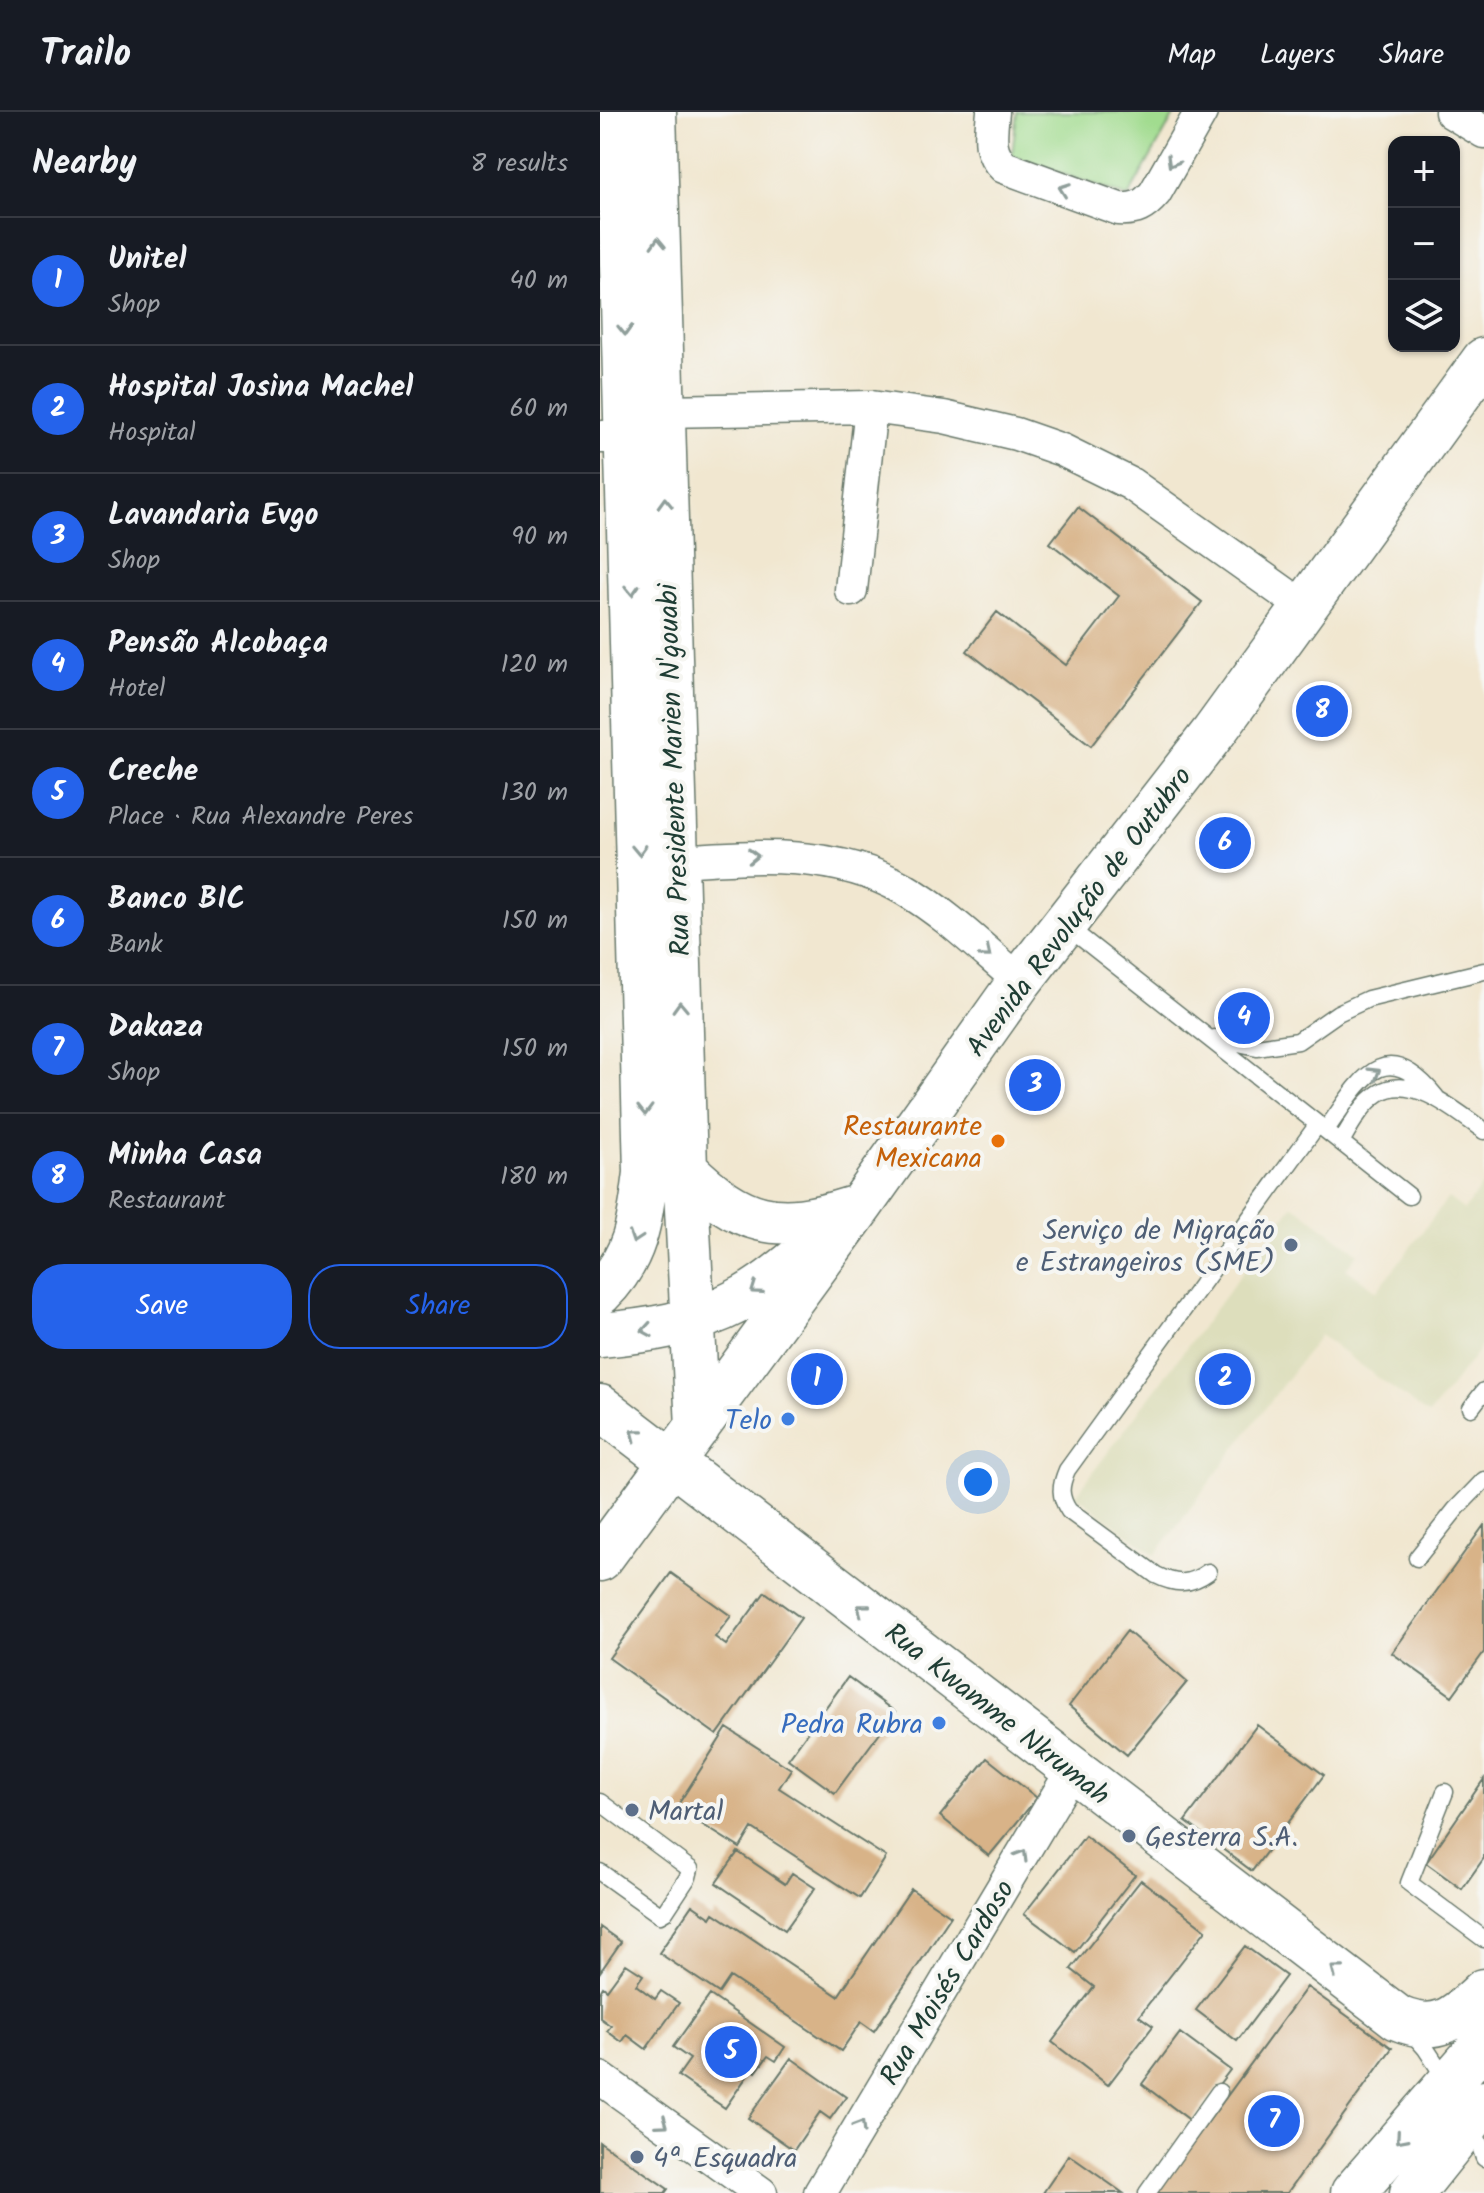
<!DOCTYPE html>
<html lang="en">
<head>
<meta charset="utf-8">
<style>
	body { margin:0; font-family:Kalam,sans-serif; background:#242831; color:#f1f3f6 }
	.controls { position:absolute; right:24px; top:24px; display:grid; overflow:hidden; border-radius:16px; box-shadow:0 2px 6px #0004 }
	.controls button { width:72px; height:72px; display:grid; place-items:center; padding:0; border:0; border-bottom:2px solid #363941; background:#171b24; color:#f1f3f6; font:40px sans-serif }
	.you { position:absolute; left:378px; top:1370px; width:28px; height:28px; margin:-20px; border:6px solid #fff; border-radius:50%; background:#1a73e8; box-shadow:0 0 0 12px #1a73e833 }
	.badge { display:grid; place-items:center; width:52px; height:52px; border-radius:50%; background:#2563eb; color:#fff; font-size:26px; font-weight:700 }
	.pin { position:absolute; translate:-50% -50%; border:4px solid #fff; box-shadow:0 2px 8px #0006 }
	.list { margin:0; padding:0; list-style:none }
	h2 { display:flex; justify-content:space-between; align-items:center; height:104px; margin:0; padding:0 32px; font-size:34px }
	h2 small { font-size:26px; font-weight:400; color:#9ea1a6 }
	.list li { display:grid; grid-template-columns:52px 1fr auto; gap:24px; align-items:center; box-sizing:border-box; height:128px; padding:0 32px; border-top:2px solid #363941 }
	.list b { display:block; font-size:30px; white-space:nowrap }
	.list p { margin:0; font-size:26px; white-space:nowrap; color:#9ea1a6 }
	.list em { font-size:26px; font-style:normal; color:#9ea1a6 }
	.actions { display:flex; gap:16px; padding:24px 32px }
	.actions a { flex:1; padding:18px 0; border:2px solid #2563eb; border-radius:32px; text-align:center; font-size:28px; color:#2563eb }
	.actions .main { background:#2563eb; color:#fff }
	.icon { flex:none; width:44px; height:44px; fill:none; stroke:currentColor; stroke-width:2; stroke-linecap:round; stroke-linejoin:round }
	.map { position:relative; flex:none; width:884px; height:2081px; overflow:hidden }
	header { display:flex; align-items:center; gap:48px; box-sizing:border-box; height:112px; padding:0 40px; background:#171b24; border-bottom:2px solid #363941 }
	header strong { font-size:38px }
	nav { display:flex; gap:44px; margin-inline-start:auto; font-size:28px }
	main { display:flex }
	aside { flex:1; background:#171b24 }
	.map>svg:first-child { display:block }
</style>
</head>
<body>
<header>
<strong>Trailo</strong>
<nav><a>Map</a><a>Layers</a><a>Share</a></nav>
</header>
<main>
<aside>
<h2>Nearby<small>8 results</small></h2>
<ul class="list">
<li><span class="badge">1</span><div><b>Unitel</b><p>Shop</p></div><em>40 m</em></li>
<li><span class="badge">2</span><div><b>Hospital Josina Machel</b><p>Hospital</p></div><em>60 m</em></li>
<li><span class="badge">3</span><div><b>Lavandaria Evgo</b><p>Shop</p></div><em>90 m</em></li>
<li><span class="badge">4</span><div><b>Pensão Alcobaça</b><p>Hotel</p></div><em>120 m</em></li>
<li><span class="badge">5</span><div><b>Creche</b><p>Place · Rua Alexandre Peres</p></div><em>130 m</em></li>
<li><span class="badge">6</span><div><b>Banco BIC</b><p>Bank</p></div><em>150 m</em></li>
<li><span class="badge">7</span><div><b>Dakaza</b><p>Shop</p></div><em>150 m</em></li>
<li><span class="badge">8</span><div><b>Minha Casa</b><p>Restaurant</p></div><em>180 m</em></li>
</ul>
<div class="actions"><a class="main">Save</a><a>Share</a></div>
</aside>
<div class="map">
<svg width="884" height="2081" viewBox="0 0 884 2081">
	<rect width="100%" height="100%" fill="#f6f6f2"/>
	<filter id="ink" filterUnits="userSpaceOnUse"><feTurbulence type="fractalNoise" baseFrequency=".0125" numOctaves="2"/><feDisplacementMap in="SourceGraphic" scale="16" xChannelSelector="R" yChannelSelector="G"/><feConvolveMatrix kernelMatrix="1 2 1 2 8 2 1 2 1" color-interpolation-filters="sRGB"/></filter>
	<filter id="wash" filterUnits="userSpaceOnUse"><feTurbulence type="fractalNoise" baseFrequency=".006" numOctaves="4" result="noise"/><feDisplacementMap in="SourceGraphic" scale="32" xChannelSelector="R" yChannelSelector="G"/><feGaussianBlur stdDeviation="1.8" result="paint"/><feColorMatrix in="noise" values="0 0 0 0 0 0 0 0 0 0 0 0 0 0 0 0 0 1.4 0 .05"/><feComposite in="paint" operator="in"/></filter>
	<g filter="url(#wash)">
		<rect width="100%" height="100%" fill="#f1e7d0"/>
		<path fill="#dddebc" d="M884,1071V1231L829,1303L720,1223L555,1443L476,1383L693,1093L758,1141L746,1157L777,1179L848,1086L864,1098Z"/>
		<path fill="#a1dc8f" stroke="#608c62" stroke-width="2" d="M417,0H576L528,85L412,44Z"/>
		<g id="blocks">
			<path fill="#d8b388" d="M478,395L602,490L491,634L367,539L397,500L466,553L519,484L450,431Z
				M884,1413V1540L852,1584L792,1541Z
				M71,1461L131,1504L115,1525L126,1533L165,1480L201,1506L117,1623L9,1546Z
				M527,1519L587,1570L527,1643L469,1594Z
				M248,1565L295,1600L235,1681L188,1647Z
				M657,1613L724,1663L652,1759L585,1709Z
				M127,1616L191,1657L179,1676L286,1745L260,1786L152,1716L140,1736L76,1696Z
				M387,1646L437,1686L389,1744L340,1704Z
				M884,1667V1746L862,1777L826,1751Z
				M485,1724L535,1763L475,1840L424,1802Z
				M138,1740L185,1772L192,1761L215,1776L185,1818L116,1771Z
				M541,1768L606,1818L539,1904L553,1914L508,1973L452,1930L494,1875L471,1857Z
				M311,1777L351,1804L274,1919L261,1910L241,1939L130,1865L119,1881L59,1841L92,1793L111,1806L114,1801L238,1884Z
				M0,1815L21,1830L0,1860Z
				M645,1834L686,1864L637,1929L596,1898Z
				M26,1852L43,1863L36,1873L55,1887L61,1879L79,1891L46,1937L27,1923L22,1930L7,1919L11,1914L0,1906V1880L3,1875L7,1878Z
				M707,1875L792,1936L687,2081H556Z
				M110,1883L185,1935L176,1949L168,1944L156,1960L152,1957L125,1996L78,1964L90,1947L73,1935Z
				M580,1921L630,1958L591,2009L542,1972Z
				M191,1946L246,1985L230,2007L220,2000L194,2038L148,2006Z
				M0,2030L68,2077L65,2081H0Z
				M469,2043L523,2081H443Z"/>
		</g>
	</g>
	<g filter="url(#ink)">
		<use href="#blocks" fill-opacity="0" stroke="#68786b" stroke-width="2"/>
		<g fill="none" stroke-linecap="round" stroke-linejoin="round">
			<g stroke="#68786b" stroke-width="19">
				<path id="lane" d="M465,813L809,1084
					M615,926L657,935L698,929L738,901L768,887L884,859
					M726,1018C760,970 783,920 836,985
					M741,1030C751,1013 762,992 779,981C811,960 859,1001 884,1019
					M871,1296L884,1279
					M817,1446L856,1397L884,1368
					M608,1460C590,1473 576,1473 556,1463L469,1399C459,1384 460,1374 467,1358L718,1012
					M845,1680L809,1771L884,1827
					M0,1690L90,1757L88,1765L65,1800L60,1803L0,1760
					M811,1920L826,1937L847,1969
					M873,2013L884,2046
					M547,2081L619,1980"/>
			</g>
			<g stroke="#68786b" stroke-width="35">
				<path id="street" d="M393,0C391,22 387,39 404,55L519,97C536,98 544,94 555,81L601,0
					M851,0L884,20
					M63,299L271,295L344,305L416,322L462,338L531,372L704,495
					M0,325H28
					M251,478L271,295
					M76,749C152,744 235,737 304,777C347,802 383,838 420,869
					M0,1966L161,2081
					M220,2081L472,1659"/>
			</g>
			<g stroke="#68786b" stroke-width="47">
				<path id="secondary" d="M54,0L85,1057L98,1315
					M85,1057C141,1112 176,1121 251,1097
					M0,1181C36,1146 40,1109 46,1061L18,0
					M0,1223C48,1219 95,1212 138,1189C165,1175 190,1153 214,1134
					M0,1295L798,1906C837,1923 856,1906 884,1879
					M0,1447L261,1093L420,869L614,620L884,248"/>
			</g>
			<g stroke="#68786b" stroke-width="47">
				<path id="primary" d="M753,2081L884,1931
					M812,2081L884,1991"/>
			</g>
			<use href="#lane" stroke="#fff" stroke-width="16"/>
			<use href="#street" stroke="#fff" stroke-width="32"/>
			<use href="#secondary" stroke="#fff" stroke-width="44"/>
			<use href="#primary" stroke="#fff" stroke-width="44"/>
		</g>
		<defs><path id="oneway-chevron" d="M-2-3.5L2.5 0L-2 3.5" fill="none" stroke-width="1.6" stroke-linecap="round" stroke-linejoin="round" transform="scale(2)"/></defs>
		<g stroke="#8f9e9a">
			<use href="#oneway-chevron" transform="translate(572 50) rotate(120)"/>
			<use href="#oneway-chevron" transform="translate(464 77) rotate(-160)"/>
			<use href="#oneway-chevron" transform="translate(58 131) rotate(-92)"/>
			<use href="#oneway-chevron" transform="translate(25 218) rotate(88)"/>
			<use href="#oneway-chevron" transform="translate(65 391) rotate(-92)"/>
			<use href="#oneway-chevron" transform="translate(32 478) rotate(88)"/>
			<use href="#oneway-chevron" transform="translate(39 738) rotate(88)"/>
			<use href="#oneway-chevron" transform="translate(153 744) rotate(-2)"/>
			<use href="#oneway-chevron" transform="translate(386 841) rotate(40)"/>
			<use href="#oneway-chevron" transform="translate(80 895) rotate(-92)"/>
			<use href="#oneway-chevron" transform="translate(775 961) rotate(-31)"/>
			<use href="#oneway-chevron" transform="translate(45 998) rotate(89)"/>
			<use href="#oneway-chevron" transform="translate(35 1126) rotate(109)"/>
			<use href="#oneway-chevron" transform="translate(156 1177) rotate(145)"/>
			<use href="#oneway-chevron" transform="translate(47 1218) rotate(171)"/>
			<use href="#oneway-chevron" transform="translate(36 1322) rotate(-142)"/>
			<use href="#oneway-chevron" transform="translate(262 1497) rotate(-142)"/>
			<use href="#oneway-chevron" transform="translate(422 1743) rotate(-59)"/>
			<use href="#oneway-chevron" transform="translate(736 1858) rotate(-143)"/>
			<use href="#oneway-chevron" transform="translate(63 2011) rotate(36)"/>
			<use href="#oneway-chevron" transform="translate(260 2014) rotate(-59)"/>
			<use href="#oneway-chevron" transform="translate(801 2026) rotate(131)"/>
		</g>
	</g>
	<circle fill="#e8710a" stroke="#f6f6f2" stroke-width="3" cx="398" cy="1029" r="8"/>
	<g fill="#5c6f8a" stroke="#f6f6f2" stroke-width="3">
		<circle cx="691" cy="1133" r="8"/>
		<circle cx="32" cy="1698" r="8"/>
		<circle cx="529" cy="1724" r="8"/>
		<circle cx="37" cy="2045" r="8"/>
	</g>
	<g fill="#3f7fe0" stroke="#f6f6f2" stroke-width="3">
		<circle cx="188" cy="1307" r="8"/>
		<circle cx="339" cy="1611" r="8"/>
	</g>
	<g text-anchor="middle" stroke-width="8" stroke-linejoin="round" paint-order="stroke">
		<g font-size="28" fill="#1f3d34" stroke="#f6f6f2">
			<text transform="translate(73 658) rotate(-92)" y="10">Rua Presidente Marien N'gouabi</text>
			<text transform="translate(478 799) rotate(-53)" y="10">Avenida Revolução de Outubro</text>
			<text transform="translate(398 1601) rotate(38)" y="10">Rua Kwamme Nkrumah</text>
			<text transform="translate(346 1870) rotate(-59)" y="10">Rua Moisés Cardoso</text>
		</g>
		<g font-size="28" fill="#c56008" stroke="#f6f6f2" text-anchor="end">
			<text x="382" y="1023">Restaurante<tspan x="382" dy="32">Mexicana</tspan></text>
		</g>
		<g font-size="28" fill="#4e5e75" stroke="#f6f6f2" text-anchor="start">
			<text x="675" y="1127" text-anchor="end">Serviço de Migração<tspan x="675" dy="32">e Estrangeiros (SME)</tspan></text>
			<text x="48" y="1708">Martal</text>
			<text x="545" y="1734">Gesterra S.A.</text>
			<text x="53" y="2055">4ª Esquadra</text>
		</g>
		<g font-size="28" fill="#366cbe" stroke="#f6f6f2" text-anchor="end">
			<text x="172" y="1317">Telo</text>
			<text x="323" y="1621">Pedra Rubra</text>
		</g>
	</g>
</svg>
<div class="controls">
<button>+</button>
<button>−</button>
<button><svg class="icon" aria-label="layers" viewBox="0 0 24 24"><path d="M12 4l9 5-9 5-9-5zM3 14l9 5 9-5"/></svg></button>
</div>
<div class="you"></div>
<div class="pin badge" style="left:217px;top:1267px">1</div>
<div class="pin badge" style="left:625px;top:1267px">2</div>
<div class="pin badge" style="left:435px;top:973px">3</div>
<div class="pin badge" style="left:644px;top:906px">4</div>
<div class="pin badge" style="left:131px;top:1940px">5</div>
<div class="pin badge" style="left:625px;top:731px">6</div>
<div class="pin badge" style="left:674px;top:2009px">7</div>
<div class="pin badge" style="left:722px;top:599px">8</div>
</div>
</main>
</body>
</html>
